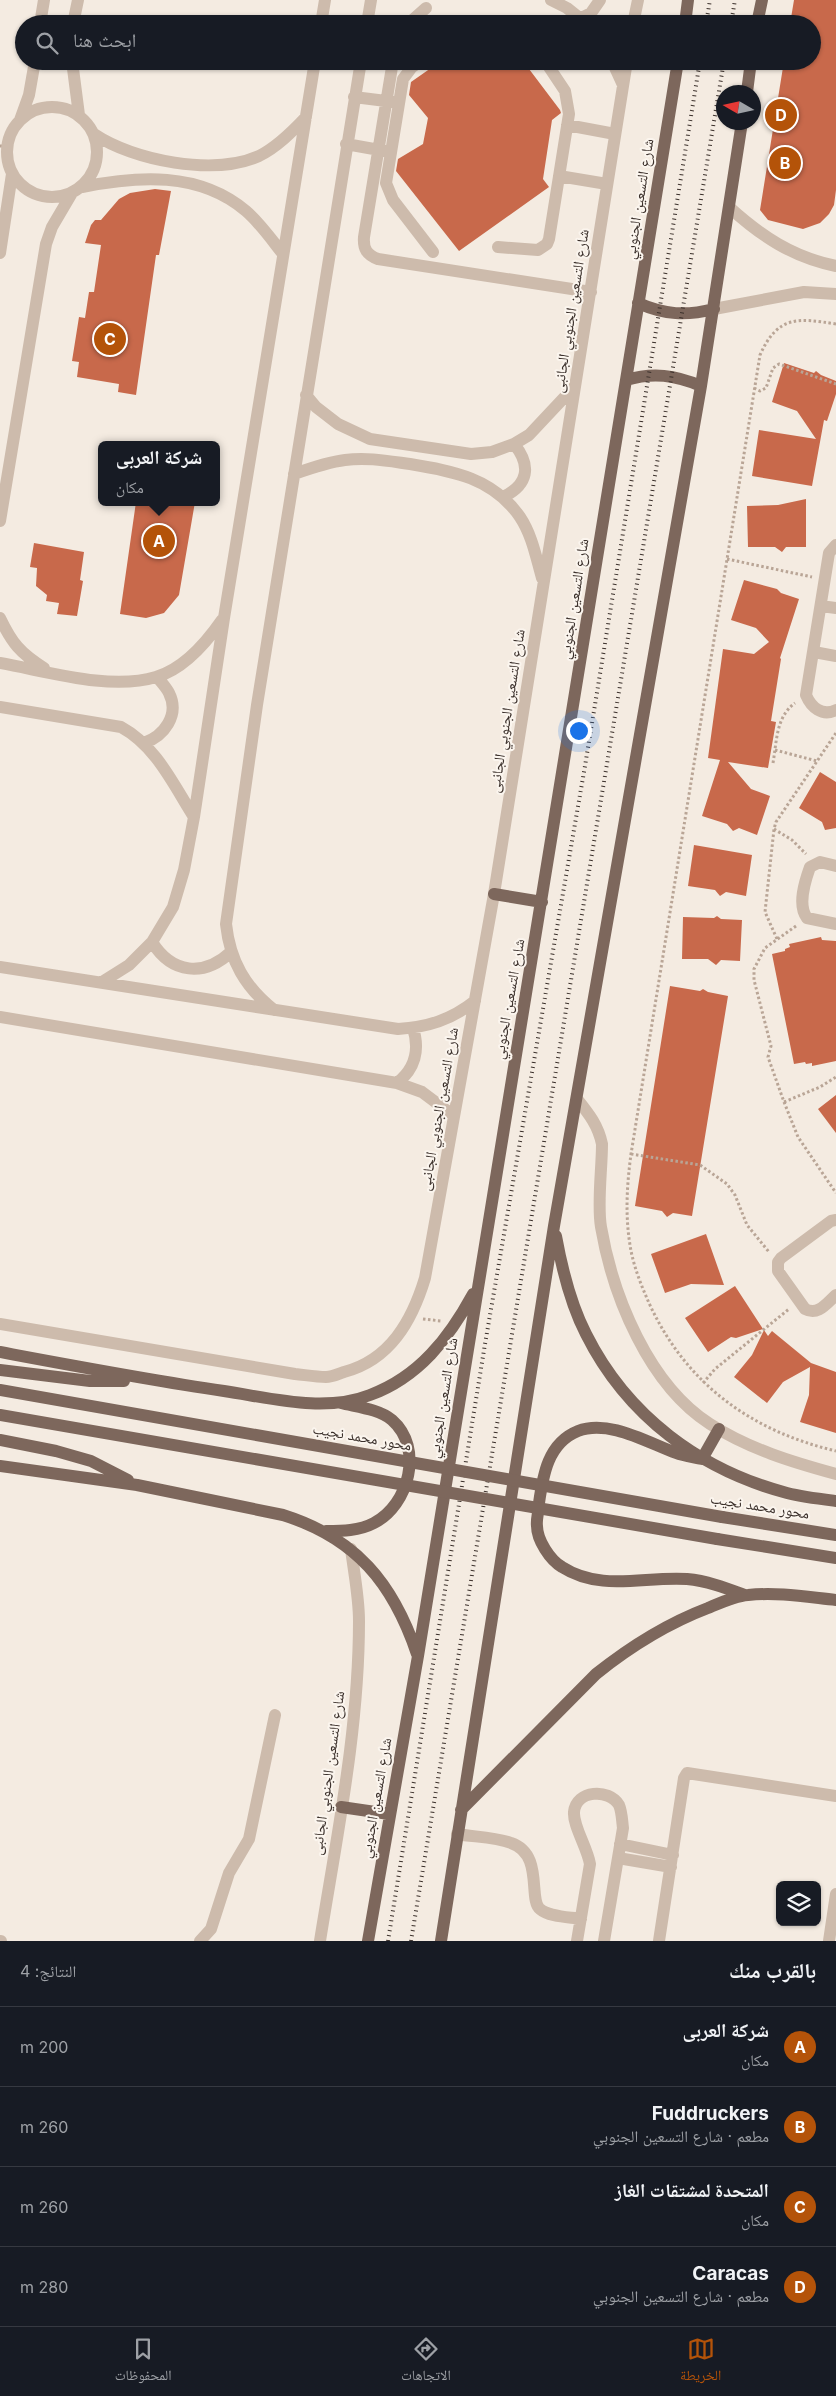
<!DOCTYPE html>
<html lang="ar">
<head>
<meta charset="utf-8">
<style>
	body { margin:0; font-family:Inter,"Noto Naskh Arabic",sans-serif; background:#20242c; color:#f1f3f6; direction:rtl }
	.controls { position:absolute; right:15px; bottom:15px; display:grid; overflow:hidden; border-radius:8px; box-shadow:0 1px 4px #0004 }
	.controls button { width:45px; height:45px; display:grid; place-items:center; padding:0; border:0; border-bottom:1px solid #363941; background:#171b24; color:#f1f3f6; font:25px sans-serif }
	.compass { position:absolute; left:716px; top:85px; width:45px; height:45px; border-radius:50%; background:#171b24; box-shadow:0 1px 4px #0004; rotate:279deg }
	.you { position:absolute; left:578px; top:730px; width:18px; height:18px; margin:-12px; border:4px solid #fff; border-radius:50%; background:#1a73e8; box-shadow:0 0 0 8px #1a73e833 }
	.badge { display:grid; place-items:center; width:32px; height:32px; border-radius:50%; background:#b45309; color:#fff; font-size:16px; font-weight:700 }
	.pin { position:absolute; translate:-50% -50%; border:2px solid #fff; box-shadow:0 1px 5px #0006 }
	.popup { position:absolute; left:98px; top:441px; width:122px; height:65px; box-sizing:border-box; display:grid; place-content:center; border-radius:8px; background:#171b24; filter:drop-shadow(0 1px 4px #0005); font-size:16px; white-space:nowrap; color:#9ea1a6 }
	.popup b { font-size:19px; color:#f1f3f6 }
	.popup::after { content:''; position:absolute; left:50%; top:100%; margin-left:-10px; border:10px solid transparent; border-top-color:#171b24 }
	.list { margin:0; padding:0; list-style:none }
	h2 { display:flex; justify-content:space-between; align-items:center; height:65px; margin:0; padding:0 20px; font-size:21px }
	h2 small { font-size:16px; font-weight:400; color:#9ea1a6 }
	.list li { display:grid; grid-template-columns:32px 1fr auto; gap:15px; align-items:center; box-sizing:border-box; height:80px; padding:0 20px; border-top:1px solid #363941 }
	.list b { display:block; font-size:19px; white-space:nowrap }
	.list p { margin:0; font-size:16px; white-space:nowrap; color:#9ea1a6 }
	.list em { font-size:16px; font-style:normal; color:#9ea1a6 }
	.icon { flex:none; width:28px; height:28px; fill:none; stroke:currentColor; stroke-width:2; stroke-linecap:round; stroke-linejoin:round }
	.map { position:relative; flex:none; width:836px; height:1941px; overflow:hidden; direction:ltr }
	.search { position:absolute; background:#171b24; box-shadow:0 1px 4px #0004; left:15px; right:15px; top:15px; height:55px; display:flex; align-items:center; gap:12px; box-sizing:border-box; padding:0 18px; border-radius:28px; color:#9ea1a6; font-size:19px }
	.sheet { height:385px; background:#171b24 }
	nav { display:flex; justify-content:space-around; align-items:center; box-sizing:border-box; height:70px; border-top:1px solid #363941; background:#171b24; font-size:14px; color:#9ea1a6 }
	nav a { display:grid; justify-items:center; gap:2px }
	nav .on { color:#b45309 }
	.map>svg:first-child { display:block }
</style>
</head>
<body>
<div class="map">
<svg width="836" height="1941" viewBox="0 0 836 1941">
	<rect width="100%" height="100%" fill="#f4ebe1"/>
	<path fill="#c8694b" d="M794,0H836V190L834,205L829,214L820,223L803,229L768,220L760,210L784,61H812V24H790Z
		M441,61H523L560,110L561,113L552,120L543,179L549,187L459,251L396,171L398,159L423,144L428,118L409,95L411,82Z
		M155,189L171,191L159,255H156L136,395L118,392L119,384L77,377L79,362L72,361L79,317L85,318L89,292H94L101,245L85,243L91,225L95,220H101L119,199L130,193Z
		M784,363L814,373L816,371L821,375L836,381V394L827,421L824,420L812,486L752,476L759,430L816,439L797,411L772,402Z
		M806,499V547H786L782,552L775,547H748L747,506L778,505Z
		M136,502H195L179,595L164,613L146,618L120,614Z
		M34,543L84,552L80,580L83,581L77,616L57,614L59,603L46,601L47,595L36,586L37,568L30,567Z
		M744,580L777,589L781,593L799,599L780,658L781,659L771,721L776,722L768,768L728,762L751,789L770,796L757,835L739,828L733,831L727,824L702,816L720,760L708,758L723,649L754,654L769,642L756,628L731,620Z
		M820,772L836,782V828L825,830L822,822L799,808Z
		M694,845L752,855L746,896L726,892L720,896L715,890L688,886Z
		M717,916L721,919L742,920L740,961L721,960L716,965L708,959H682L683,917L714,918Z
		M821,937L822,940L836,941V1061L812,1066V1063L806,1064L805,1062L794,1064L772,954L785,951V949L790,947L789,944Z
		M670,986L700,991L703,989L708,992L728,996L692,1216L673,1213L667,1217L662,1211L635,1206Z
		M836,1095V1133L818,1109Z
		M706,1234L724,1285L691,1284L665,1293L651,1254Z
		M735,1286L763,1329L736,1338L731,1337L708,1352L685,1318Z
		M764,1330L768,1336L772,1331L811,1363L836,1372V1433L800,1422L809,1395L810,1367L783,1382L767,1403L734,1377L752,1355Z"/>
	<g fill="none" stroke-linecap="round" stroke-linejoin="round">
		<path stroke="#b9a596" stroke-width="3" stroke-dasharray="2.5 2.5" stroke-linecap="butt" d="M0,146H7
			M836,324C798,318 778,315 760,355L631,1154C627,1184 625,1214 630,1245C633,1265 641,1285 649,1303C686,1384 751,1431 836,1451
			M754,388L760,391L766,388L773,368L779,364L836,384
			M727,559L812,577
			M775,750L817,761
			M773,763C777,740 776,717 795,703
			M774,829L792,840L806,854
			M796,926L765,948L754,969V980L771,1046L768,1057L784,1102L798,1137L836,1193
			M777,939L765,912L774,829L776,822L836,733
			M784,1102L820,1087L836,1077
			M631,1154L700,1165L727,1184L735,1195L747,1225L769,1252
			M423,1319L441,1321
			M703,1383L715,1369L789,1309"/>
		<path stroke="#cdbbac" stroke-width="12" d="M551,0L567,8L587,24
			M581,18L591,13L600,0
			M40,24L44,0
			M73,24L78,0
			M321,24L325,0
			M367,24L371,0
			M408,24L426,8
			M479,24L487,21L501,24
			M633,24L638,0
			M72,61L79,115
			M393,61L364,237C363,249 367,255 378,259L591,292
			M421,61L412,67L403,79L386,183L393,200L433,252
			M612,61L623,85
			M354,97L394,102
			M7 152a45 45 0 1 1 90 0a45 45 0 1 1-90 0Z
			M20,120L29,95L35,61
			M567,125L615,134
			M94,134C134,161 214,176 259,156C277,147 292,132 306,117
			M346,144L385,151
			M559,176L607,184
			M82,187C137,176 199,171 246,211C260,223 271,239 283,254
			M729,207C761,236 792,257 836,266
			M498,247L538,250L547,244L549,239L569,114L565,91L545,61
			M0,253L12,174
			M714,309L804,292L836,294
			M306,395L316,407L338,424L370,439L471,454L492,452L514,444L529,435L575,386
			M294,474C311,468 328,462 345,460C367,457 388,461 410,464C453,471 493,478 520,517C532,535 536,557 542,578
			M503,497C528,485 532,466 514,444
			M0,521L46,244L52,227L72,193
			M836,545L829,553L806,695C811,707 822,717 836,710
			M821,606L836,608
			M0,618C12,643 20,653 44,668
			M814,652L836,656
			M0,663C46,671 110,691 156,677C184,669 206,643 222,620
			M0,707L121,727C156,746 173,784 194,817
			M144,743C164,736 180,715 169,693C166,687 161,682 157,677
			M836,866L820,862L810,867C805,881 797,905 807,918L836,924
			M152,942C172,974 204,977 231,952
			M0,967L398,1029C428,1027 451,1020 475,1001
			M102,982L129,965L152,942L173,907L184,870L194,817L224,618L315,61
			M274,1010C245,987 230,961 226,924L257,705L361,61
			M0,1017L397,1083L422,1092L454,1116
			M397,1083C415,1069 420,1050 413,1028
			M577,1099C589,1114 598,1125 602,1144C602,1169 597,1204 601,1227C613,1297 649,1385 710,1424C749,1449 792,1462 836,1474
			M836,1220L831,1221L781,1258L778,1262V1271L805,1309C818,1316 826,1304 836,1295
			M0,1324L295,1374C305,1375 316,1377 326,1377C332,1377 338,1374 344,1372C390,1360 412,1321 425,1278L494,894L627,61
			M457,1834C474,1837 495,1837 511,1843C544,1854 528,1900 540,1909C549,1917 569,1917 581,1919
			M620,1844L673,1855
			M618,1858L671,1867
			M0,1941H1
			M200,1941L211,1929L229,1873L249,1839L275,1715
			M320,1941C337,1835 359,1729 359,1621C359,1597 354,1573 351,1549
			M577,1941L590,1864C587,1847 573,1826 574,1812C576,1790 609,1788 619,1805C622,1812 622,1821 623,1828L604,1941
			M659,1941L684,1778L687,1773L836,1796
			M829,1941L836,1894"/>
		<path stroke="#7d675c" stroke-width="12" d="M685,24L688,0
			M757,24L762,0
			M747,92L751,61
			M638,303C665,315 686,316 714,309
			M626,380C653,372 675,375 701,386
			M494,894L542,902
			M556,1236C562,1269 570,1303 586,1334C627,1416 700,1470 787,1493C803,1497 820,1499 836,1501
			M0,1352C75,1366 149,1380 224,1391C271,1398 324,1413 370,1395C419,1377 449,1338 473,1294
			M0,1370L90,1381H124
			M0,1440L56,1451L91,1461L128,1480
			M702,1459C693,1457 684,1456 676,1453C648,1443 609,1419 578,1431C548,1443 543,1475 539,1503C539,1511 536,1519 537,1526C537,1540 550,1560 562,1567C601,1592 644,1576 687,1579C708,1581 726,1588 745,1595
			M702,1459L719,1429
			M0,1466L137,1485L283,1515C356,1538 393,1583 417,1654
			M722,1517L836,1535
			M326,1531C342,1531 359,1531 374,1523C409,1505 424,1448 392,1420C379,1409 357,1407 341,1403
			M717,1539L836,1558
			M341,1807L389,1814
			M461,1810L596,1674C631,1646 666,1624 708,1608C720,1603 735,1596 748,1595C778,1592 807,1597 836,1600
			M368,1941L418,1656L678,61
			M441,1941L554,1226L701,386L742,122"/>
		<path stroke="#3b302b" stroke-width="4" stroke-dasharray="1 4" stroke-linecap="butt" d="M706,24L710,0
			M731,24L735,0
			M388,1941L485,1344L585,766L700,61
			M411,1941L724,61"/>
		<path stroke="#7d675c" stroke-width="12" d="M0,1390L722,1517
			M0,1415L717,1539"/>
	</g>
	<g text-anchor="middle" stroke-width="4" stroke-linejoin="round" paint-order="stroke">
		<g font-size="15" fill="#3b302b" stroke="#fbf5ee">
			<text transform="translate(639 199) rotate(-81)" y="5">شارع التسعين الجنوبي</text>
			<text transform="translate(571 311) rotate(-81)" y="5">شارع التسعين الجنوبي الجانبى</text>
			<text transform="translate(574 599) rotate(-81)" y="5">شارع التسعين الجنوبي</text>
			<text transform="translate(507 711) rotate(-81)" y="5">شارع التسعين الجنوبي الجانبى</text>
			<text transform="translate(509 999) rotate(-80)" y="5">شارع التسعين الجنوبي</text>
			<text transform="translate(439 1109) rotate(-80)" y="5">شارع التسعين الجنوبي الجانبى</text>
			<text transform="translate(443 1398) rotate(-81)" y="5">شارع التسعين الجنوبي</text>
			<text transform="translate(362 1437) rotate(10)" y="5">محور محمد نجيب</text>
			<text transform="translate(760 1506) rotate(9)" y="5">محور محمد نجيب</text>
			<text transform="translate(328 1773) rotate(-82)" y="5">شارع التسعين الجنوبي الجانبى</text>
			<text transform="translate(376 1798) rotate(-80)" y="5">شارع التسعين الجنوبي</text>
		</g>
	</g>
</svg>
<div class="controls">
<button><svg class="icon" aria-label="layers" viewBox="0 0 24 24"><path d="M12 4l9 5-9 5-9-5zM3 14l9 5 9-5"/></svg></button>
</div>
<svg class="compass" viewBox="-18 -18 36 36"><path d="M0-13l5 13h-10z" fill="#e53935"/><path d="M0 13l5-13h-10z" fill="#9ea1a6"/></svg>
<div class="you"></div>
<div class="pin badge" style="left:159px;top:541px">A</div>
<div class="popup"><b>شركة العربى</b>مكان</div>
<div class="pin badge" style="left:785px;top:163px">B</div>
<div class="pin badge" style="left:110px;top:339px">C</div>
<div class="pin badge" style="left:781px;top:115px">D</div>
<div class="search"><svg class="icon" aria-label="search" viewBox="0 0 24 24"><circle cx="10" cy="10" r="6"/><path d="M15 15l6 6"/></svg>ابحث هنا</div>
</div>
<section class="sheet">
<h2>بالقرب منك<small>النتائج: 4</small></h2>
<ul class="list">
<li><span class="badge">A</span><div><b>شركة العربى</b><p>مكان</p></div><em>200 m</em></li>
<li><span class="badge">B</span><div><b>Fuddruckers</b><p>مطعم · شارع التسعين الجنوبي</p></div><em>260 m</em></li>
<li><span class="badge">C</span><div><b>المتحدة لمشتقات الغاز</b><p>مكان</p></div><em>260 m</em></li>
<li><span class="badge">D</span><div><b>Caracas</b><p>مطعم · شارع التسعين الجنوبي</p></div><em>280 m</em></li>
</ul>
</section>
<nav>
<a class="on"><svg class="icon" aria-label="map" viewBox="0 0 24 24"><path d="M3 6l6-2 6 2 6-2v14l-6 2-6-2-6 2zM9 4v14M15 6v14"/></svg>الخريطة</a>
<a><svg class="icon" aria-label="directions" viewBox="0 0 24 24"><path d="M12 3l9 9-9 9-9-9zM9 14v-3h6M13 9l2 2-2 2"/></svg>الاتجاهات</a>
<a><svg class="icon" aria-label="saved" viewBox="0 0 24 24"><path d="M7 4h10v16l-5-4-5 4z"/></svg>المحفوظات</a>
</nav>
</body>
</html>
